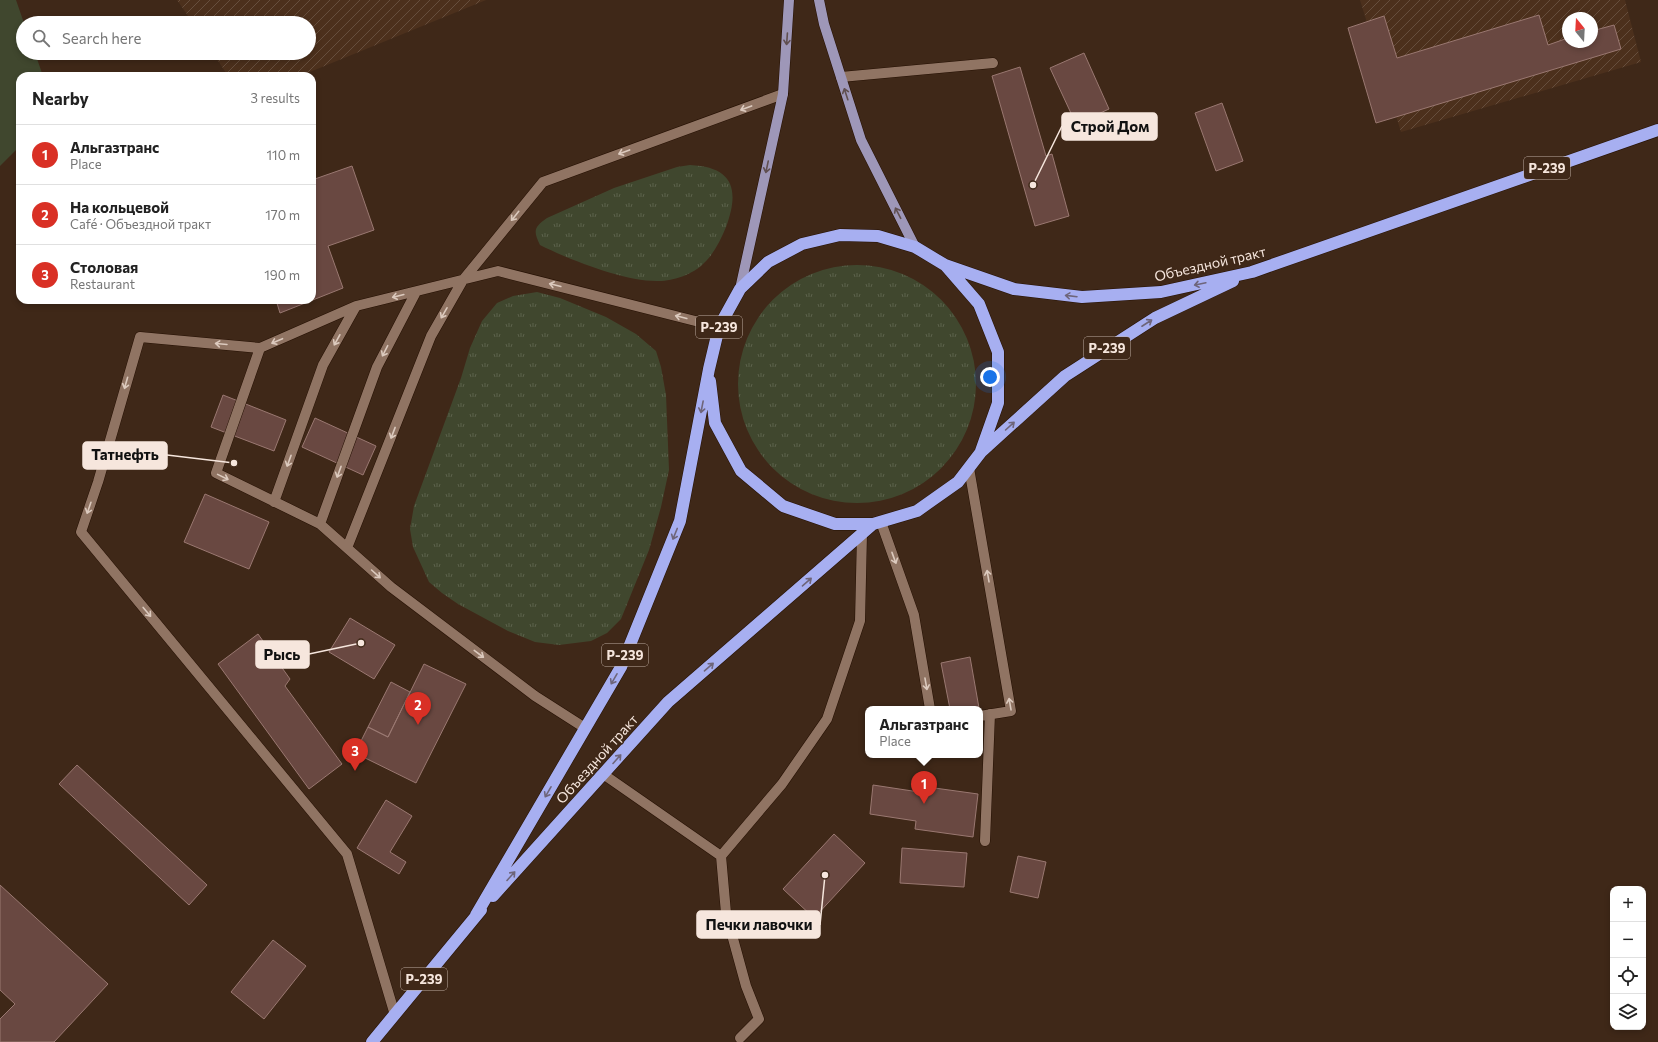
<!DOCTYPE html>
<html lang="en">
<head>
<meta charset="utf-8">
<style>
	body { margin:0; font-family:Commissioner,sans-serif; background:#f2f2f2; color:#222 }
	.controls { position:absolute; right:12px; bottom:12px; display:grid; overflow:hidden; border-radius:8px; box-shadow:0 2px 6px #0003 }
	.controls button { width:36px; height:36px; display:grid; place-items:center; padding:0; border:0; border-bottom:1px solid #e0e0e0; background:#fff; color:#222; font:20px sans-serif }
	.compass { position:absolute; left:1562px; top:12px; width:36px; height:36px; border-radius:50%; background:#fff; box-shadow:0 2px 6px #0003; rotate:342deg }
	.you { position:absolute; left:990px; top:377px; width:14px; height:14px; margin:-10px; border:3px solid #fff; border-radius:50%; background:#1a73e8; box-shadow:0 0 0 6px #1a73e833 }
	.badge { display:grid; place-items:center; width:26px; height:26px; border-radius:50%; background:#d93025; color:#fff; font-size:13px; font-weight:700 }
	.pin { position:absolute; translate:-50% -33px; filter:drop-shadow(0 1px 2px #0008) }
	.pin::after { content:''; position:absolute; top:21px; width:14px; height:12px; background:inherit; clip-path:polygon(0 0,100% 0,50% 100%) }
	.popup { position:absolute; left:865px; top:706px; width:118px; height:52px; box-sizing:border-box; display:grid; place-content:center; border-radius:8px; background:#fff; filter:drop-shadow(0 1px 3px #0005); font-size:13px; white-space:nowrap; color:#767676 }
	.popup b { font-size:15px; color:#222 }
	.popup::after { content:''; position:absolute; left:50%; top:100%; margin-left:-8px; border:8px solid transparent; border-top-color:#fff }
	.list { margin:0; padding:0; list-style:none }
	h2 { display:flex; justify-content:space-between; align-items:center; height:52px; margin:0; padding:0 16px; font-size:17px }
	h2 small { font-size:13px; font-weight:400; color:#767676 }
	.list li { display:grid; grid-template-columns:26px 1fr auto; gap:12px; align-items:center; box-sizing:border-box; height:60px; padding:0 16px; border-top:1px solid #e0e0e0 }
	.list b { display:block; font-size:15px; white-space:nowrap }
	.list p { margin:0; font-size:13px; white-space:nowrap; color:#767676 }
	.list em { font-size:13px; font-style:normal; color:#767676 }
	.icon { flex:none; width:22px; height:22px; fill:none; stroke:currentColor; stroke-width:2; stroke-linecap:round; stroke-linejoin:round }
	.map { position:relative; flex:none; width:1658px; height:1042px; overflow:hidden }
	.search { position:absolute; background:#fff; box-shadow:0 2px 6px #0003; left:16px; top:16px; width:300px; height:44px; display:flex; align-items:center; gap:10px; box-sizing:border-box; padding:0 14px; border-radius:22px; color:#767676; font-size:15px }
	.panel { position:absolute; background:#fff; box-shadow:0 2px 6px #0003; left:16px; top:72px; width:300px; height:232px; border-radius:12px }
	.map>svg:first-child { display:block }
</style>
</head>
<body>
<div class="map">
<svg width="1658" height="1042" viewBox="0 0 1658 1042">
	<defs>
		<pattern id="industrial-furrows" width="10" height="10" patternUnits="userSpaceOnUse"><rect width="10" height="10" fill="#4c301c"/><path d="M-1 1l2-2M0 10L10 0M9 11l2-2" fill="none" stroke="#664e3d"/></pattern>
		<pattern id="grass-tufts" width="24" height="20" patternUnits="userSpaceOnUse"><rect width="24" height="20" fill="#40472e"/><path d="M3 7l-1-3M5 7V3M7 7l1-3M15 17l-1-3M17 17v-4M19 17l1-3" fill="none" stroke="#5c624c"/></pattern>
	</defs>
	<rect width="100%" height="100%" fill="#3f2818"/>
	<path fill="url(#industrial-furrows)" fill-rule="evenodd" d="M177,0H486L300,76H228L213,53H309V23H193Z
		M1360,0H1625L1641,62L1401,132ZM1568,18H1592V42H1568Z"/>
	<path fill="url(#grass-tufts)" d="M690,165C733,167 740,189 726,227C721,239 714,254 704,263C694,274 673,281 659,281C626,282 570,260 540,245C533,231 534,227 547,218L614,188L677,167Z
		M738 384a119 119 0 1 1 238 0a119 119 0 1 1-238 0Z
		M537,292L560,298L606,317L636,334L656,351L661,367L666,395L669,470L661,507L649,550L621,619L607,633L591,641L559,645L535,642L508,631L458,604L442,593L429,582L413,547L410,529L414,506L461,378L470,348L482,321L497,303L513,296Z"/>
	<path fill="#40472e" d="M0,0H16L24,23H23V53H35L43,76H20V146L0,166Z"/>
	<path fill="#694841" stroke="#9a7871" d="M1539,15L1548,45L1568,38V42H1592V31L1614,25L1621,49L1376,123L1348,28L1384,16L1397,58Z
		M1084,53L1109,109L1076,124L1050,68Z
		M1020,67L1046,156L1052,154L1069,216L1035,226L992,76Z
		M1222,103L1243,161L1216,171L1195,113Z
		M352,166L374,230L328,246L343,288L280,313L276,300H312V180Z
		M223,395L286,420L274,451L211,427Z
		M315,418L376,446L363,475L302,447Z
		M205,494L269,522L249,569L184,542Z
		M350,618L395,645L374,679L329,652Z
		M258,634L290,679L285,686L342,764L309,789L218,664Z
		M970,657L979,708L950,709L941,663Z
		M424,664L466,684L416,783L355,753L368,727L388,737Z
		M391,682L410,692L388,737L368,727Z
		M77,765L207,885L189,905L59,784Z
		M873,785L919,792L920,786L978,794L973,837L915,829L916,821L870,814Z
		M386,800L412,816L390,852L406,862L399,874L357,848Z
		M834,834L865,863L814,918L783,889Z
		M902,848L967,853L964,887L900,883Z
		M1018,856L1046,862L1038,898L1010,892Z
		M0,885L108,984L54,1042H0V1019L15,1004L0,990Z
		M273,940L306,966L264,1019L231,992Z"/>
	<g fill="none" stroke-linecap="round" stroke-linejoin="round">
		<g stroke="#251003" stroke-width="11">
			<path id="minor" d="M841,77L993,63
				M260,348L140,337L98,482L81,532L347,854L395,1015
				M969,468L1011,711L980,716
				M274,502L323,365L356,306
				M881,522L914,615L930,709
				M320,524L377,367L416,292
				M347,548L431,336L463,280L543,182L783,94
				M585,728L535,696L391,587L320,524L216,473L260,348L356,306L498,271L719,327
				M603,774L721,856L782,784L827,719L860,621L862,534
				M985,841L990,714
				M721,856L726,913L746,986L759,1019L740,1038"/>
		</g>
		<g stroke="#251003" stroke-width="11">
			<path id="major" d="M819,0L824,24L861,140L915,247
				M740,289L783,94L789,0"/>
		</g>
		<g stroke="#251003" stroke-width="13">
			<path id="highway" d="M946,266L979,304L998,352V403L981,451
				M710,381L715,423L741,471L783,506L835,524H873L917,511L958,482L981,452L1065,376L1155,318L1233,281
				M493,896L668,702L873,524
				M476,915L621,667L680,521L709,369L719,327L740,289L768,262L802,244L840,235L878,236L915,247L945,265L1014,289L1082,297L1161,292L1252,272L1658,130
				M372,1042L481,910"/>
		</g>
		<use href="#minor" stroke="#907463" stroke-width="10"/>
		<use href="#major" stroke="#9e97b8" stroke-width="10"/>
		<use href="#highway" stroke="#a7aff1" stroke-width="12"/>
	</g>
	<defs><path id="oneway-shaft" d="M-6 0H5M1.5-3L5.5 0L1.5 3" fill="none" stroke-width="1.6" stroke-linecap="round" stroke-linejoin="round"/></defs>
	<g stroke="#604f50">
		<use href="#oneway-shaft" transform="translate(787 39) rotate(94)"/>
		<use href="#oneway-shaft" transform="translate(846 94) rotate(-108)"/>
		<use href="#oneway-shaft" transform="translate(767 167) rotate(102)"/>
		<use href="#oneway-shaft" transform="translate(898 213) rotate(-117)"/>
	</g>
	<g stroke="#dccabe">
		<use href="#oneway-shaft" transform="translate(746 108) rotate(160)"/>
		<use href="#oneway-shaft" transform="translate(624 152) rotate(160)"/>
		<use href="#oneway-shaft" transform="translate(515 216) rotate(129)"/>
		<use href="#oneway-shaft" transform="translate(555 285) rotate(-166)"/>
		<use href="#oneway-shaft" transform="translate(398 296) rotate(166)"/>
		<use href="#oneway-shaft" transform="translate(444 313) rotate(120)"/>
		<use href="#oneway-shaft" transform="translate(681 317) rotate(-166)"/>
		<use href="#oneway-shaft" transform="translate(337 340) rotate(119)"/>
		<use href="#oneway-shaft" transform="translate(277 341) rotate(157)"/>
		<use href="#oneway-shaft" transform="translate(221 344) rotate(-175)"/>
		<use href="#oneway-shaft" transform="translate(385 351) rotate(117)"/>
		<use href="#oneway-shaft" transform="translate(126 383) rotate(106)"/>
		<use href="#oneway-shaft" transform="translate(393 433) rotate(111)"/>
		<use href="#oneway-shaft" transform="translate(289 461) rotate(110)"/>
		<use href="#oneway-shaft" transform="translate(339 472) rotate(110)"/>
		<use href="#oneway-shaft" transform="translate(223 477) rotate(26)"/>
		<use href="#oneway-shaft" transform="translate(89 508) rotate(109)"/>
		<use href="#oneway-shaft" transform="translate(894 558) rotate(70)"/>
		<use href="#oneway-shaft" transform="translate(376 574) rotate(42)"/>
		<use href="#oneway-shaft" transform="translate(988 576) rotate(-100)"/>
		<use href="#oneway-shaft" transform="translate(147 612) rotate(50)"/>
		<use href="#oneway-shaft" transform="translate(479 654) rotate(37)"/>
		<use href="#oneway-shaft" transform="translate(926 684) rotate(80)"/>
		<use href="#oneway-shaft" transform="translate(1010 704) rotate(-100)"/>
	</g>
	<g stroke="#6e657a">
		<use href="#oneway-shaft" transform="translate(1200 284) rotate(168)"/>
		<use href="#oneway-shaft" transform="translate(1071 296) rotate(-173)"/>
		<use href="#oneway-shaft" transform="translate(1147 323) rotate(-33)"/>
		<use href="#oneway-shaft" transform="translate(702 407) rotate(101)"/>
		<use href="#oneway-shaft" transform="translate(1010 426) rotate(-42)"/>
		<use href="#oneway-shaft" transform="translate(675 534) rotate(112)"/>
		<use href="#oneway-shaft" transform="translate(807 582) rotate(-41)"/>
		<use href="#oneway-shaft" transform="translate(709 667) rotate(-41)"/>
		<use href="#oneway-shaft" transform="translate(614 679) rotate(120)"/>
		<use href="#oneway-shaft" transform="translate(617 759) rotate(-48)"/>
		<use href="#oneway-shaft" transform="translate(548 792) rotate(120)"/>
		<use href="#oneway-shaft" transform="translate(511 876) rotate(-48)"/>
	</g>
	<g text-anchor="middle" stroke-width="3" stroke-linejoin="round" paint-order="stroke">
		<g fill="#3f2818" stroke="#bfada2" stroke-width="1">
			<rect x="1524" y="157" width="46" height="22" rx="3"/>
			<rect x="696" y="316" width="46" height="22" rx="3"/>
			<rect x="1084" y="337" width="46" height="22" rx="3"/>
			<rect x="602" y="644" width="46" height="22" rx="3"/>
			<rect x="401" y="968" width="46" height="22" rx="3"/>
		</g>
		<g font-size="13" font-weight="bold" fill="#f6e6dd">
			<text x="1547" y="173">Р-239</text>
			<text x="719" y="332">Р-239</text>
			<text x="1107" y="353">Р-239</text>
			<text x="625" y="660">Р-239</text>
			<text x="424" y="984">Р-239</text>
		</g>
		<g font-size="14" fill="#f6e6dd" stroke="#3f2818">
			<text transform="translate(1210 264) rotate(-13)" y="5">Объездной тракт</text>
			<text transform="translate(597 759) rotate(-48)" y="5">Объездной тракт</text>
		</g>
	</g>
	<path fill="none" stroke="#f6e6dd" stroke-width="1.5" d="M1033 185L1062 126M234 463L167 455M361 643L309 654M825 875L820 925"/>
	<g fill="#f6e6dd" stroke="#3f2818" stroke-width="1.5">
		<circle cx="1033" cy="185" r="4"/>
		<circle cx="234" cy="463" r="4"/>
		<circle cx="361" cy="643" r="4"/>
		<circle cx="825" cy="875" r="4"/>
	</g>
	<g fill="#f6e6dd" stroke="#f6e6dd" stroke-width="1.5">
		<rect x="1062" y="113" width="95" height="27" rx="4"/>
		<rect x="83" y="442" width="84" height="27" rx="4"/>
		<rect x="256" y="641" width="53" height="27" rx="4"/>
		<rect x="697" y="911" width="123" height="27" rx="4"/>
	</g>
	<g font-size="15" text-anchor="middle" font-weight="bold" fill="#111">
		<text x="1110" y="132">Строй Дом</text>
		<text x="125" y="460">Татнефть</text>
		<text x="282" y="660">Рысь</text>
		<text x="759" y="930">Печки лавочки</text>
	</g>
</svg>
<div class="controls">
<button>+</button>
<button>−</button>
<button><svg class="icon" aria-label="locate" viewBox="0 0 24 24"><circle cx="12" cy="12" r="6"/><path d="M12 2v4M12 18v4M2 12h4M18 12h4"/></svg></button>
<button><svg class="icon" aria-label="layers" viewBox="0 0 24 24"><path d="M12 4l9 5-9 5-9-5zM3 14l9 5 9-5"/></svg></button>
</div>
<svg class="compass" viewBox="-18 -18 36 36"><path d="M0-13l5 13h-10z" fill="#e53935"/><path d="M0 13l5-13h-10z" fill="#767676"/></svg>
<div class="you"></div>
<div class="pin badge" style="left:924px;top:804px">1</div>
<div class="popup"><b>Альгазтранс</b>Place</div>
<div class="pin badge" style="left:418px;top:725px">2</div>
<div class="pin badge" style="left:355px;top:771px">3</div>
<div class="search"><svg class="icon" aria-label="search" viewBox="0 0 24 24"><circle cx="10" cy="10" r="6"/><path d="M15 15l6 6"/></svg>Search here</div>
<section class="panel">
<h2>Nearby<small>3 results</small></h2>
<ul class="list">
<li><span class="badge">1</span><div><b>Альгазтранс</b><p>Place</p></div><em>110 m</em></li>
<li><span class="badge">2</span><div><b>На кольцевой</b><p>Café · Объездной тракт</p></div><em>170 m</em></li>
<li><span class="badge">3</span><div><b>Столовая</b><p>Restaurant</p></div><em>190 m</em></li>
</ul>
</section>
</div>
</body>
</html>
